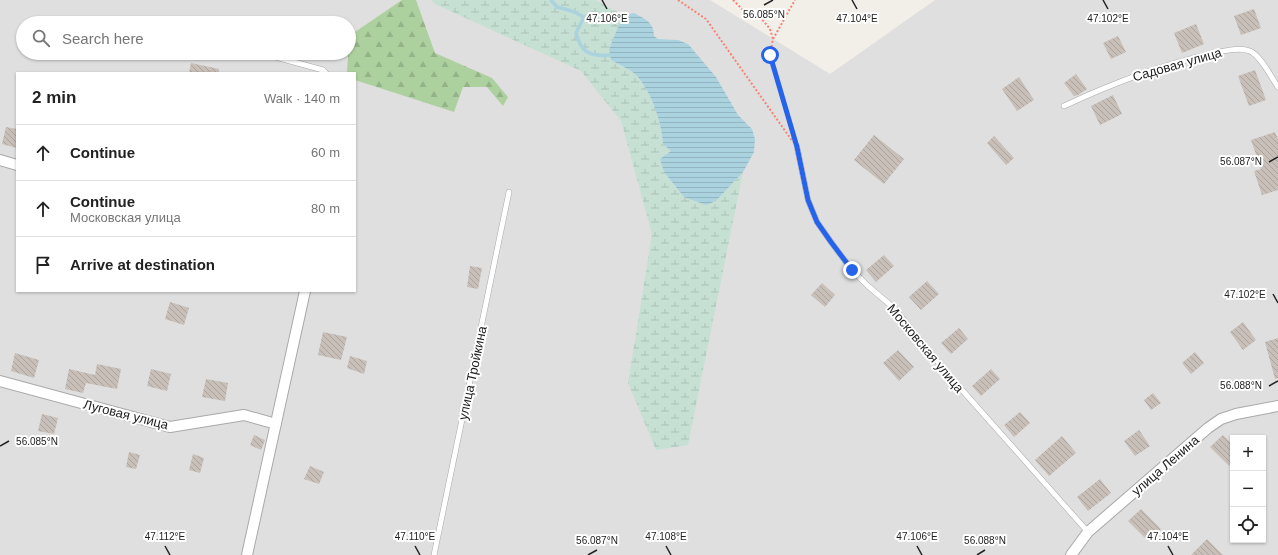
<!DOCTYPE html>
<html lang="en">
<head>
<meta charset="utf-8">
<style>
	body { margin:0; font-family:Helvetica,sans-serif; background:#f6f6f6; color:#222 }
	.controls { position:absolute; right:12px; bottom:12px; display:grid; overflow:hidden; border-radius:0px; box-shadow:0 1px 3px #0004 }
	.controls button { width:36px; height:36px; display:grid; place-items:center; padding:0; border:0; border-bottom:1px solid #e0e0e0; background:#fff; color:#222; font:20px sans-serif }
	.stop { position:absolute; width:12px; height:12px; margin:-9px; border:3px solid #2563eb; border-radius:50%; background:#fff }
	.stop.end { background:#2563eb; border-color:#fff; box-shadow:0 1px 4px #0008 }
	.list { margin:0; padding:0; list-style:none }
	h2 { display:flex; justify-content:space-between; align-items:center; height:52px; margin:0; padding:0 16px; font-size:17px }
	h2 small { font-size:13px; font-weight:400; color:#767676 }
	.list li { display:grid; grid-template-columns:26px 1fr auto; gap:12px; align-items:center; box-sizing:border-box; height:56px; padding:0 16px; border-top:1px solid #e0e0e0 }
	.list b { display:block; font-size:15px; white-space:nowrap }
	.list p { margin:0; font-size:13px; white-space:nowrap; color:#767676 }
	.list em { font-size:13px; font-style:normal; color:#767676 }
	.icon { flex:none; width:22px; height:22px; fill:none; stroke:currentColor; stroke-width:2; stroke-linecap:round; stroke-linejoin:round }
	.map { position:relative; flex:none; width:1278px; height:555px; overflow:hidden }
	.search { position:absolute; background:#fff; box-shadow:0 1px 3px #0004; left:16px; top:16px; width:340px; height:44px; display:flex; align-items:center; gap:10px; box-sizing:border-box; padding:0 14px; border-radius:22px; color:#767676; font-size:15px }
	.panel { position:absolute; background:#fff; box-shadow:0 1px 3px #0004; left:16px; top:72px; width:340px; height:220px; border-radius:0px }
	.map>svg:first-child { display:block }
</style>
</head>
<body>
<div class="map">
<svg width="1278" height="555" viewBox="0 0 1278 555">
	<defs>
		<pattern id="forest-firs" width="22" height="20" patternUnits="userSpaceOnUse"><rect width="22" height="20" fill="#add19e"/><path d="M5 1l3.5 6h-7zM16 11l3.5 6h-7z" fill="#95b388"/></pattern>
		<pattern id="wetland-marsh" width="20" height="14" patternUnits="userSpaceOnUse"><rect width="20" height="14" fill="#c6e0d4"/><path d="M1 5h8M5 5V1M11 12h8M15 12V8" fill="none" stroke="#aac0b6"/></pattern>
		<pattern id="water-rules" width="6" height="5" patternUnits="userSpaceOnUse"><rect width="6" height="5" fill="#aad3df"/><path d="M0 2.5h6" fill="none" stroke="#92b5bf"/></pattern>
		<pattern id="building-back-hatch" width="6" height="6" patternUnits="userSpaceOnUse"><rect width="6" height="6" fill="#c7bfb8"/><path d="M-1 5l2 2M0 0l6 6M5-1l2 2" fill="none" stroke="#aba49e"/></pattern>
	</defs>
	<rect width="100%" height="100%" fill="#f2efe9"/>
	<path fill="#e0dfdf" fill-rule="evenodd" d="M0,0H710L830,74L935,0H1278V555H0ZM23,23H349V53H23ZM17,73H355V291H17ZM1233,438H1263V540H1233Z"/>
	<path fill="url(#forest-firs)" d="M402,0H416L435,53L492,78L508,97L503,106L487,87H463L454,112L355,80V73H347L349,36Z"/>
	<path fill="url(#wetland-marsh)" d="M431,0H595L623,15L609,49L611,60C619,65 629,69 636,75C651,90 662,123 663,144L671,151L661,159L664,172L684,197L716,201L743,172L688,445L656,450L628,383L652,234L621,121L581,71L435,4Z"/>
	<path fill="url(#water-rules)" d="M634,13C645,19 654,22 654,36L658,39L678,40L688,44L716,77L738,115L752,129L755,139L754,152L743,172L716,201L706,205L684,197L664,172L660,159L671,151L663,144C662,123 651,90 636,75C630,69 619,65 611,60L609,49L623,15Z"/>
	<g fill="none" stroke-linecap="round" stroke-linejoin="round">
		<path stroke="#aad3df" stroke-width="3.5" d="M551,0L557,7L572,11L582,16L583,19L576,33C581,53 591,57 610,55"/>
	</g>
	<path fill="url(#building-back-hatch)" d="M1254,9L1261,28L1241,35L1234,16Z
		M1196,24L1204,44L1182,53L1174,33Z
		M1118,36L1126,52L1111,59L1103,43Z
		M191,63L219,69V73H189Z
		M1255,70L1266,100L1249,106L1238,76Z
		M1076,74L1087,89L1078,95L1074,96L1064,83Z
		M1019,77L1034,100L1017,111L1002,89Z
		M1113,95L1122,114L1100,125L1091,106Z
		M6,127L17,129V148L2,144Z
		M1275,132L1278,139V190L1262,195L1254,171L1261,169L1251,140Z
		M874,135L904,159L884,184L854,160Z
		M994,136L1014,158L1006,165L987,143Z
		M884,255L894,266L876,282L866,270Z
		M470,266L482,268L478,289L467,287Z
		M927,281L939,294L921,310L909,297Z
		M822,283L835,295L825,307L811,295Z
		M170,302L189,308L184,325L165,319Z
		M1243,322L1256,340L1243,350L1230,332Z
		M959,328L968,339L951,354L941,343Z
		M323,332L347,337L341,360L318,355Z
		M1278,338V378L1275,379L1265,342Z
		M898,350L914,367L899,381L883,363Z
		M1195,352L1204,363L1191,374L1182,363Z
		M15,353L39,360L34,378L11,371Z
		M350,356L367,361L364,374L347,368Z
		M97,364L121,369L117,389L86,383L83,393L65,389L69,369L95,375Z
		M151,369L171,374L167,391L147,386Z
		M991,369L1000,379L981,396L972,386Z
		M206,379L228,383L225,401L202,397Z
		M1153,393L1161,403L1151,410L1144,400Z
		M1020,412L1030,423L1014,437L1004,425Z
		M42,414L58,418L54,434L38,431Z
		M1139,430L1150,446L1135,456L1124,441Z
		M254,435L265,440L261,450L250,445Z
		M1223,435L1233,445V461L1229,466L1210,447Z
		M1062,436L1076,453L1049,476L1035,460Z
		M129,452L140,455L136,469L126,467Z
		M193,454L204,458L200,473L189,470Z
		M310,466L324,472L319,484L304,479Z
		M1100,479L1111,493L1088,511L1077,497Z
		M1141,509L1161,529L1148,541L1128,521Z
		M1207,539L1223,555H1191Z"/>
	<g fill="none" stroke-linecap="round" stroke-linejoin="round">
		<g stroke="#a9a9a9" stroke-width="6">
			<path id="service" d="M141,21L149,23
				M261,53L323,70L326,73
				M1064,106C1111,84 1159,65 1211,54C1221,51 1240,47 1250,51C1261,56 1271,77 1278,87
				M797,147L808,200L817,222L831,242L852,270L868,286L894,308L947,373L1088,532
				M434,555L509,192"/>
		</g>
		<g stroke="#a9a9a9" stroke-width="12">
			<path id="minor" d="M0,160L17,165
				M0,381L170,427L244,415L276,424
				M247,555L305,291
				M1071,555L1088,532L1208,428L1221,419L1236,414L1278,406"/>
		</g>
		<path stroke="#fa8072" stroke-width="2" stroke-dasharray="2 2" stroke-linecap="butt" d="M678,0L706,19L793,142
			M733,0L742,9L761,18L770,29L773,39
			M795,139L770,55L773,39L795,0"/>
		<use href="#service" stroke="#fff" stroke-width="5"/>
		<use href="#minor" stroke="#fff" stroke-width="10"/>
	</g>
	<g fill="none" stroke-linecap="round" stroke-linejoin="round">
		<path stroke="#2563eb" stroke-width="5" d="M770,55L797,147L808,200L817,222L831,242L852,270"/>
	</g>
	<path fill="none" stroke="#222" stroke-width="1.5" d="M602,0L607,9M852,0L857,9M1103,0L1108,9M764,5L773,0M1269,162L1278,157M1273,294L1278,303M1269,386L1278,381M0,446L9,441M165,546L170,555M415,546L420,555M666,546L671,555M917,546L922,555M1168,546L1173,555M588,555L597,550M977,555L985,550"/>
	<g text-anchor="middle" stroke-width="4" stroke-linejoin="round" paint-order="stroke">
		<g font-size="13" fill="#222" stroke="#fff">
			<text transform="translate(1177 64) rotate(-16)" y="5">Садовая улица</text>
			<text transform="translate(926 348) rotate(50)" y="5">Московская улица</text>
			<text transform="translate(472 373) rotate(-78)" y="5">улица Тройкина</text>
			<text transform="translate(126 414) rotate(14)" y="5">Луговая улица</text>
			<text transform="translate(1165 465) rotate(-41)" y="5">улица Ленина</text>
		</g>
	</g>
	<g font-size="10" text-anchor="middle" fill="#222" stroke="#fff" stroke-width="4" stroke-linejoin="round" paint-order="stroke">
		<text x="764" y="18">56.085°N</text>
		<text x="1108" y="22">47.102°E</text>
		<text x="607" y="22">47.106°E</text>
		<text x="857" y="22">47.104°E</text>
		<text x="1241" y="165">56.087°N</text>
		<text x="1245" y="298">47.102°E</text>
		<text x="1241" y="389">56.088°N</text>
		<text x="37" y="445">56.085°N</text>
		<text x="165" y="540">47.112°E</text>
		<text x="415" y="540">47.110°E</text>
		<text x="666" y="540">47.108°E</text>
		<text x="917" y="540">47.106°E</text>
		<text x="1168" y="540">47.104°E</text>
		<text x="597" y="544">56.087°N</text>
		<text x="985" y="544">56.088°N</text>
	</g>
</svg>
<div class="controls">
<button>+</button>
<button>−</button>
<button><svg class="icon" aria-label="locate" viewBox="0 0 24 24"><circle cx="12" cy="12" r="6"/><path d="M12 2v4M12 18v4M2 12h4M18 12h4"/></svg></button>
</div>
<div class="stop" style="left:770px;top:55px"></div>
<div class="stop end" style="left:852px;top:270px"></div>
<div class="search"><svg class="icon" aria-label="search" viewBox="0 0 24 24"><circle cx="10" cy="10" r="6"/><path d="M15 15l6 6"/></svg>Search here</div>
<section class="panel">
<h2>2 min<small>Walk · 140 m</small></h2>
<ul class="list">
<li><svg class="icon" aria-label="ahead" viewBox="0 0 24 24"><path d="M12 20V5M6 11l6-6 6 6"/></svg><div><b>Continue</b></div><em>60 m</em></li>
<li><svg class="icon" aria-label="ahead" viewBox="0 0 24 24"><path d="M12 20V5M6 11l6-6 6 6"/></svg><div><b>Continue</b><p>Московская улица</p></div><em>80 m</em></li>
<li><svg class="icon" aria-label="arrive" viewBox="0 0 24 24"><path d="M6 21V4h12l-3 4 3 4H6"/></svg><div><b>Arrive at destination</b></div></li>
</ul>
</section>
</div>
</body>
</html>
